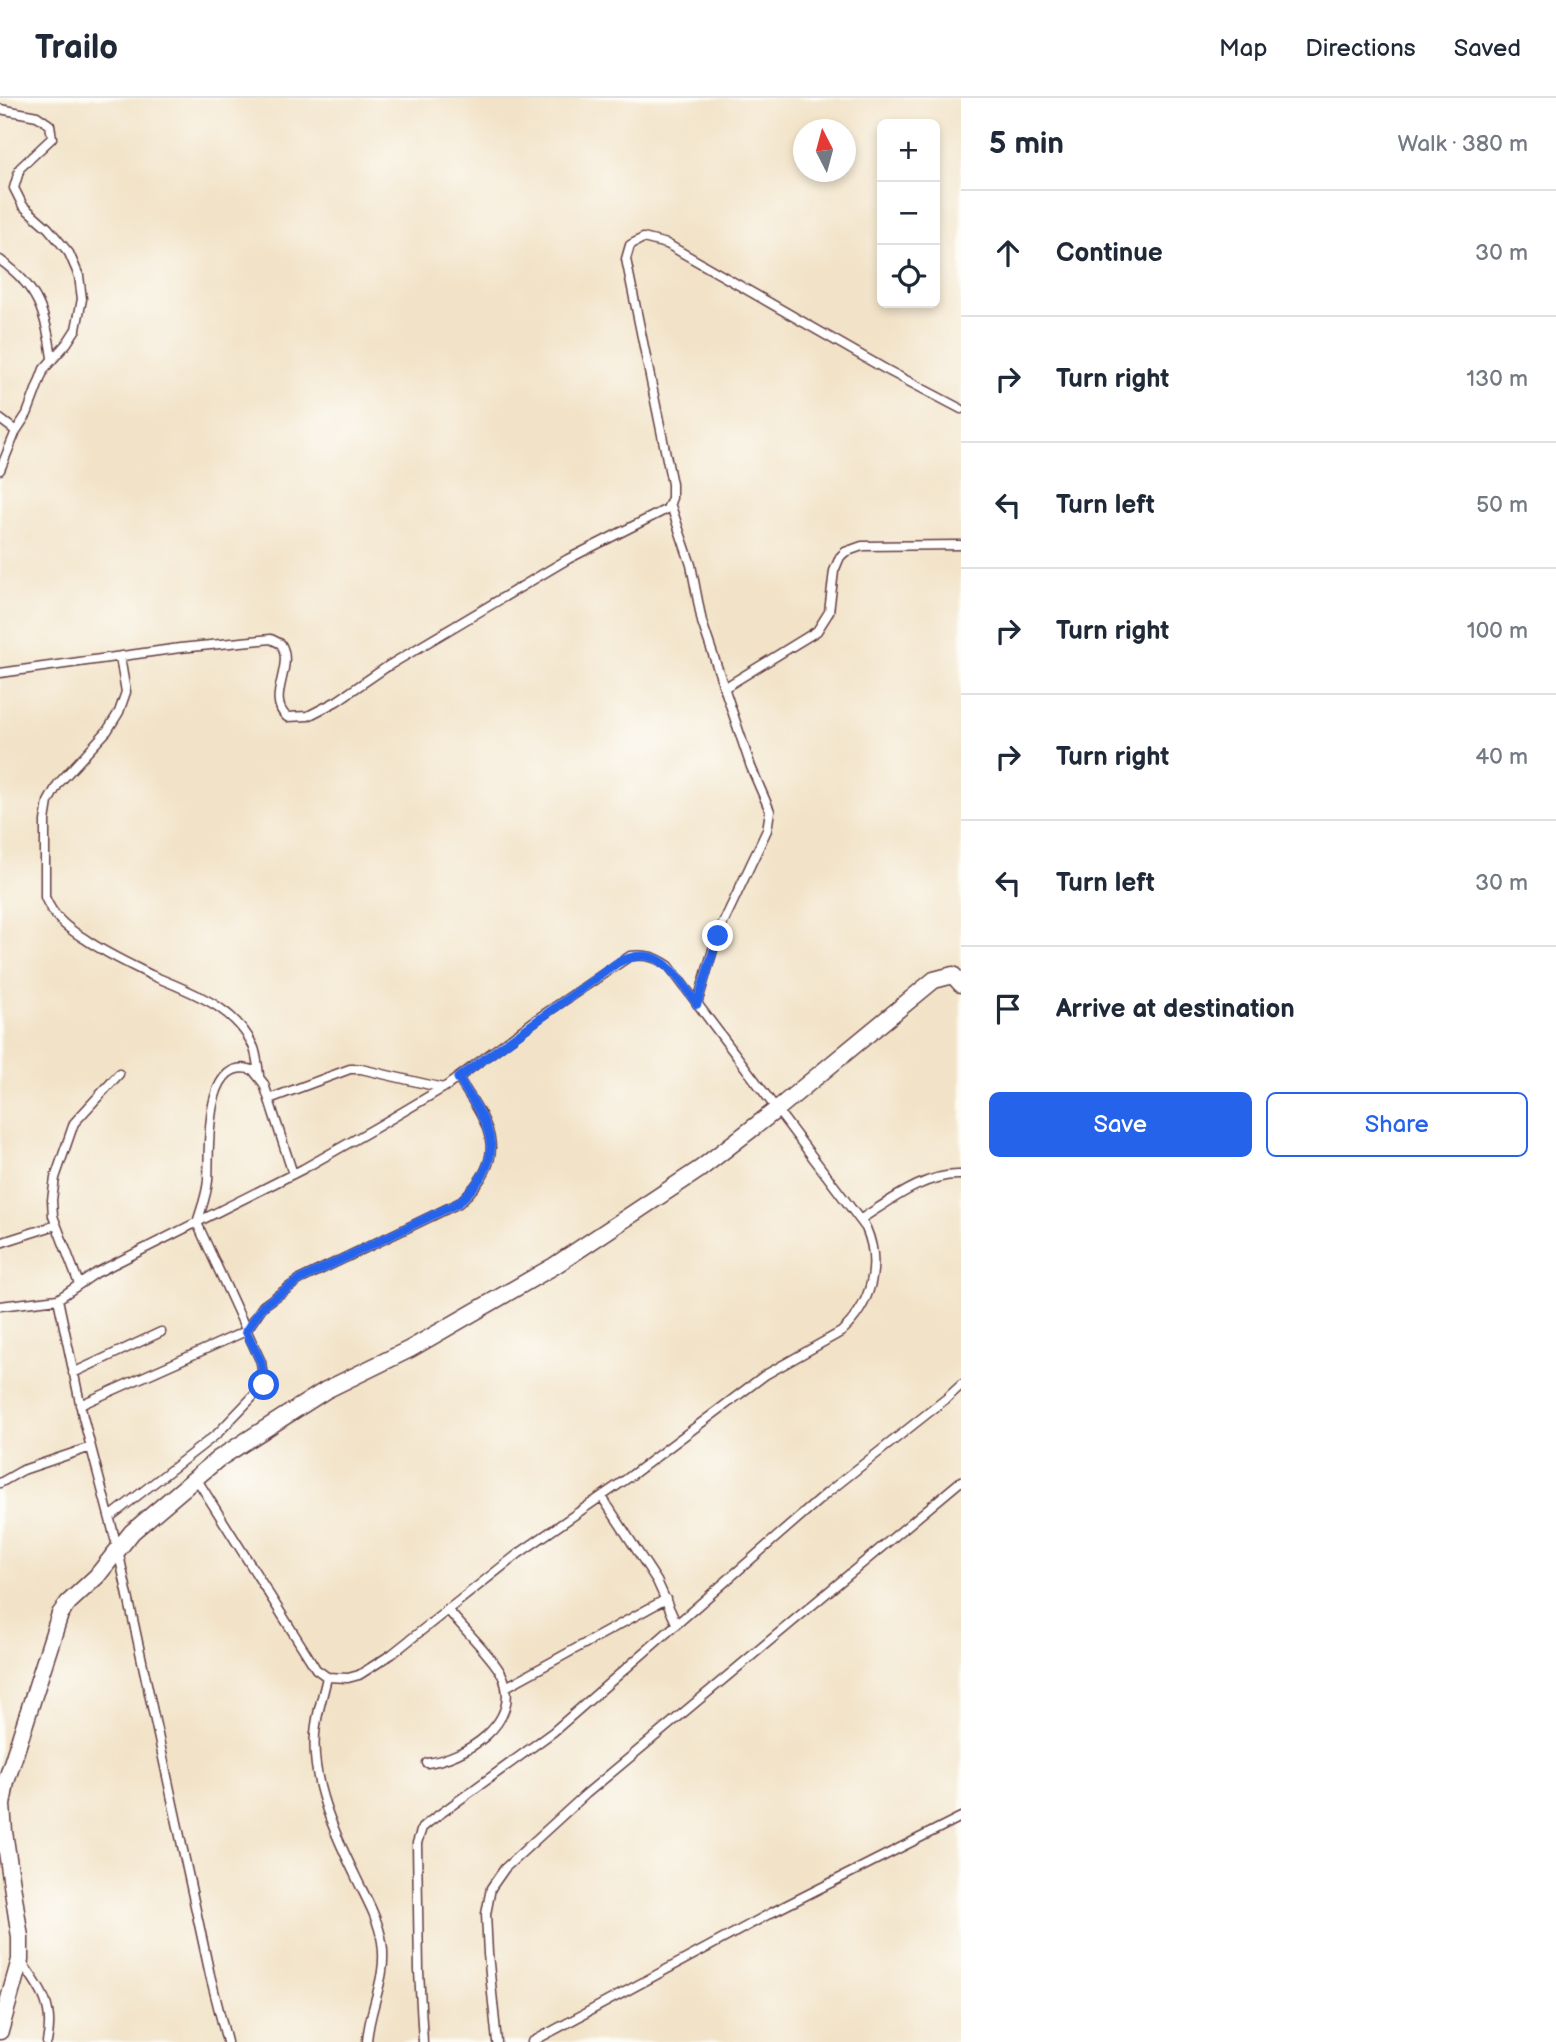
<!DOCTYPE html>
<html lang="en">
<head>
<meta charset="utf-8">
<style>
	body { margin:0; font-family:"Balsamiq Sans",sans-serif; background:#f2f2f3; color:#1f2937 }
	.controls { position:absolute; right:21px; top:21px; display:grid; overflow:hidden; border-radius:10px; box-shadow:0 4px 10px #0003 }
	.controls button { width:63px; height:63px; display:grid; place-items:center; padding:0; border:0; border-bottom:2px solid #e0e1e3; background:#fff; color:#1f2937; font:35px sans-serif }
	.compass { position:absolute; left:793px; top:21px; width:63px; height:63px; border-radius:50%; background:#fff; box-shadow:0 4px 10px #0003; rotate:354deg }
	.stop { position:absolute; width:21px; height:21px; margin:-16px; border:5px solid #2563eb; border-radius:50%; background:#fff }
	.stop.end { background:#2563eb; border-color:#fff; box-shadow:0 2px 7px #0008 }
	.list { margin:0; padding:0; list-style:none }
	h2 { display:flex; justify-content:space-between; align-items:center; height:91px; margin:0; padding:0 28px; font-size:30px }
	h2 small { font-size:23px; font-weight:400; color:#747a83 }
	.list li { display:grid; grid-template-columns:46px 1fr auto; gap:21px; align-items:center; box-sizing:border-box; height:126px; padding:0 28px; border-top:2px solid #e0e1e3 }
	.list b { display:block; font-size:26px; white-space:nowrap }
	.list em { font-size:23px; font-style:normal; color:#747a83 }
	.actions { display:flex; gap:14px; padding:21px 28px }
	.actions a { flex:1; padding:16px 0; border:2px solid #2563eb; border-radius:10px; text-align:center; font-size:24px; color:#2563eb }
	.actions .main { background:#2563eb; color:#fff }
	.icon { flex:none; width:38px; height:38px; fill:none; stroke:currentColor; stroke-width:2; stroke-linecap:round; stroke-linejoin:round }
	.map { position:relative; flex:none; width:961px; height:1944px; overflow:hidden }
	header { display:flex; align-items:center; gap:42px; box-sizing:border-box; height:98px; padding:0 35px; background:#fff; border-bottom:2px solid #e0e1e3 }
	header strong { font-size:33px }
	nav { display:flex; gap:38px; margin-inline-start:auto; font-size:24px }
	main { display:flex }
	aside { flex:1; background:#fff }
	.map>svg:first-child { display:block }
</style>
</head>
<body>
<header>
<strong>Trailo</strong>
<nav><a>Map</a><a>Directions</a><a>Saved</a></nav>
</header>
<main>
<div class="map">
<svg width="961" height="1944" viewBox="0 0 961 1944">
	<rect width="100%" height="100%" fill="#fdfcf7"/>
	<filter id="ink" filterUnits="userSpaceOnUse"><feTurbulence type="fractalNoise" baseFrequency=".0143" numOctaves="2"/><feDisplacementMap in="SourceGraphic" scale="14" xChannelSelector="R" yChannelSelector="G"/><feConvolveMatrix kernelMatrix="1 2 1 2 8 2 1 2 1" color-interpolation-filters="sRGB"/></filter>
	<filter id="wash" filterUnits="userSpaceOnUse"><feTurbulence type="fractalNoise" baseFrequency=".00686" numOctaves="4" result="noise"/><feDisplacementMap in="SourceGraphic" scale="28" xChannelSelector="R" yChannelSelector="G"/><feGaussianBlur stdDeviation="1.57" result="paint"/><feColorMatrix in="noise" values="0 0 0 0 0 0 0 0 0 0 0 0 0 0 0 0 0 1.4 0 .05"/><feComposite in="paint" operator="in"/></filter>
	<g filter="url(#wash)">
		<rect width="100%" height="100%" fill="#f2e3c8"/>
	</g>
	<g filter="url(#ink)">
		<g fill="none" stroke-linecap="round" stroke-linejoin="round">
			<g stroke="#633c43" stroke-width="11">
				<path id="service" d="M0,11L37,18L50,27L52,40L20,70L14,90L23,108L48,130L69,155L79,178L82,201L76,231L67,245L44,271L27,316L16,333L0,372
					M0,162C38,189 46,215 52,260
					M0,321L16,333
					M670,405L691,467L702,524L751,669L770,713L767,732L717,838L697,906
					M120,559L126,594L119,614L107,633L58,686L48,704L45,723V799C53,819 67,830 85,841C105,855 129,866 151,877C190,894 236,908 254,950C257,959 258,968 259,977
					M0,575L180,550L271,541L281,546C295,569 265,600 287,619L308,618L337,603L388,568L568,461L667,411L672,400V386L626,161L630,147L643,140L667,146L885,271L961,311
					M724,590L817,533L829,514L834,473L840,459L845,454L862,448L961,447
					M269,1001L350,971H361L443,990
					M861,1121C890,1103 925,1075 961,1077
					M0,1145L56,1127
					M79,1186L53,1118L52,1102L55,1080L74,1025L119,976
					M58,1201L83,1319L118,1452L210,1877L227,1944
					M0,1208L58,1201L96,1175L303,1071L377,1029L448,987L537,921L630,858C646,856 656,859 669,868L866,1130C882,1167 871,1207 841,1234L765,1277L628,1380L518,1456L392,1556L359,1577L348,1580L327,1579C323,1598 316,1617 315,1636C311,1683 334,1734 354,1775C364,1797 378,1819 382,1844C388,1880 369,1909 367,1944
					M73,1275L161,1234
					M80,1307L246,1233L263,1208L299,1182L459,1105C511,1057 491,1030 458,980
					M196,1380L306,1555L316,1571L327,1579
					M0,1385L23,1372L91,1349
					M602,1399L657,1483L676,1525
					M110,1419L217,1336L264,1287L261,1264L197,1125C201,1111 207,1097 208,1082C210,1055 202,956 253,972L264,986L293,1076
					M506,1589L666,1501
					M427,1665C465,1660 522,1625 503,1579C495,1561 461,1528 447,1511
					M20,1862C40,1890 55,1907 47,1944
					M423,1944L419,1873L417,1745L422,1730L429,1724L553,1634L827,1395L947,1300L961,1287
					M497,1944L488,1856L486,1816L491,1790L505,1770L586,1696L961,1383
					M532,1944L771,1815L961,1719"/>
			</g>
			<g stroke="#633c43" stroke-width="19">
				<path id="minor" d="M0,1933L20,1862V1839L4,1734L2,1707L6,1684L60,1516L68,1505L97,1478L132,1434L218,1361L326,1292L410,1251L554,1168L700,1071L776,1012L934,882L953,877L961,886"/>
			</g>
			<use href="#service" stroke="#fff" stroke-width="8"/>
			<use href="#minor" stroke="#fff" stroke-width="16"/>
		</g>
	</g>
	<g fill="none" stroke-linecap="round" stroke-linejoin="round" filter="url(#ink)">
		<path stroke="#2563eb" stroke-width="9" d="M264,1287L261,1264L246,1233L263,1208L299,1182L458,1105C511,1057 491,1030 458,980L617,865C659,843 675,876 697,906L718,838"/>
	</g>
</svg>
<div class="controls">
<button>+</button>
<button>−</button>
<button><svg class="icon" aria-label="locate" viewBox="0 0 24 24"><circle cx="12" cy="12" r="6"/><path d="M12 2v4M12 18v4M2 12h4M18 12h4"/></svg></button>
</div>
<svg class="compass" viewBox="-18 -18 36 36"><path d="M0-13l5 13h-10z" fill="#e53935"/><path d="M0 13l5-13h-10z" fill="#747a83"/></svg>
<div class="stop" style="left:264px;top:1287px"></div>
<div class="stop end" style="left:718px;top:838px"></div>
</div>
<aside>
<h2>5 min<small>Walk · 380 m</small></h2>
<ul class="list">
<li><svg class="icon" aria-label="ahead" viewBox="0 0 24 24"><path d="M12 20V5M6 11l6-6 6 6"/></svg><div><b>Continue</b></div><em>30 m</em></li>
<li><svg class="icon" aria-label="right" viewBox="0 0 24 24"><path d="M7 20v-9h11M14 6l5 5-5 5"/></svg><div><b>Turn right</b></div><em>130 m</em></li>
<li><svg class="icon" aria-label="left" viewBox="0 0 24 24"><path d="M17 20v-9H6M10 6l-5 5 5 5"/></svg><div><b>Turn left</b></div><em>50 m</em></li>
<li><svg class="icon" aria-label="right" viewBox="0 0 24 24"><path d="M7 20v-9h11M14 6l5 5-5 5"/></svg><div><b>Turn right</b></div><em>100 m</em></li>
<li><svg class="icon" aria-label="right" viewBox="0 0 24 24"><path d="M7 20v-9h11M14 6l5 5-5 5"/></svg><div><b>Turn right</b></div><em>40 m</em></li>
<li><svg class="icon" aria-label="left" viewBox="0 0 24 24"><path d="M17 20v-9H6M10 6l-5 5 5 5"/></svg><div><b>Turn left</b></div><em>30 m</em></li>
<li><svg class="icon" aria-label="arrive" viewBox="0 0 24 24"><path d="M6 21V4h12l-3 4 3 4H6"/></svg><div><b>Arrive at destination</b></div></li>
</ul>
<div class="actions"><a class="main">Save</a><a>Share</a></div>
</aside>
</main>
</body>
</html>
